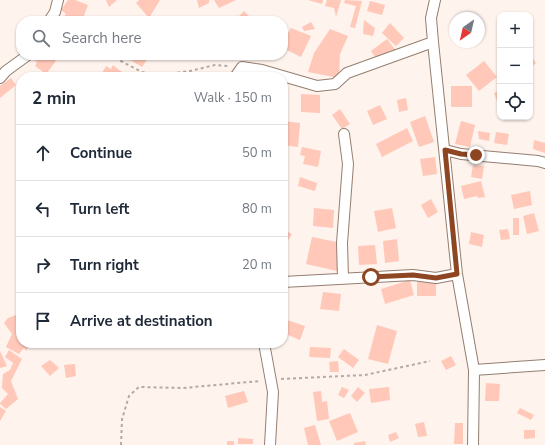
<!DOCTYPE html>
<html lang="en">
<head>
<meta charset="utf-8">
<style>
	body { margin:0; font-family:"Nunito Sans",sans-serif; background:#f6f6f7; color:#1f2937 }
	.controls { position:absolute; right:12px; top:12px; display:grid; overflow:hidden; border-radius:8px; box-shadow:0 1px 3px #0004 }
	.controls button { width:36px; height:36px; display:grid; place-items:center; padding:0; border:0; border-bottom:1px solid #e0e1e3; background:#fff; color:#1f2937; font:20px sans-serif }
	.compass { position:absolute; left:449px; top:12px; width:36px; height:36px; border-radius:50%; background:#fff; box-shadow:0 1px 3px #0004; rotate:214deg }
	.stop { position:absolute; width:12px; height:12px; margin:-9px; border:3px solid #8d4621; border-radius:50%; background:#fff }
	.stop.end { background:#8d4621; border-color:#fff; box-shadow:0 1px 4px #0008 }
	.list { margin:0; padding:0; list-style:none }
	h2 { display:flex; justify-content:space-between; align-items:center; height:52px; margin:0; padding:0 16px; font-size:17px }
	h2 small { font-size:13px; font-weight:400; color:#747a83 }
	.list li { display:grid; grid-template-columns:26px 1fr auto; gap:12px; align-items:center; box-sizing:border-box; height:56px; padding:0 16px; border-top:1px solid #e0e1e3 }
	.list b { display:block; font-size:15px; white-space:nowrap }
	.list em { font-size:13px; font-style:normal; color:#747a83 }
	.icon { flex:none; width:22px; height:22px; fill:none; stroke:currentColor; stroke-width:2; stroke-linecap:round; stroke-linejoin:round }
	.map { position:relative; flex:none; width:545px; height:445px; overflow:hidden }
	.search { position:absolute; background:#fff; box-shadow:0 1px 3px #0004; left:16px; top:16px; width:272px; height:44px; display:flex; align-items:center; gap:10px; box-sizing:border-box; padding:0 14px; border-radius:16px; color:#747a83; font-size:15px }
	.panel { position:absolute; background:#fff; box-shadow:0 1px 3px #0004; left:16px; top:72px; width:272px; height:276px; border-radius:16px }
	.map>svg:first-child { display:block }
</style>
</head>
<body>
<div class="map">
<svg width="545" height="445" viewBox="0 0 545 445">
	<rect width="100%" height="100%" fill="#fef3ed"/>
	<path fill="#ffc8b8" d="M68,0H75L88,5L82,21H66L62,19L66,14L61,10Z
		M106,0H117L109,7Z
		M139,0H160L149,18L136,3Z
		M197,0H209V3L199,8Z
		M214,0H236L219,8Z
		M308,0H323L322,4Z
		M327,0H341L336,17L334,8L325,6Z
		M345,0L362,1L355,28L350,27L356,6L344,3Z
		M370,1L385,5L382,15L367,11Z
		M244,11L254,21H234Z
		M364,20L375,28L373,36L363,34Z
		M311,22L315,29L304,31L302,27Z
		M390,23L404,38L396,46L382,33Z
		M291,28L311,36L301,57L283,48V42Z
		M330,29L348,36L340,54L339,78L308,72L314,53Z
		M387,39L397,52L377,60L371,51Z
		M530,54L536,63L530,68Z
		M37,55H45L56,61L46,74L35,66L37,62L33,60Z
		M122,55H150L142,67Z
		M484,61L497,77L479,91L466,75Z
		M113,65L123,73L121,77H104L101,75L106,66L111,69Z
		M11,78L16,85L0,98V86Z
		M451,86H472V107H451Z
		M500,91V105L499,106L494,93Z
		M301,94L320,95V113L301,112Z
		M406,98L408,110L399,112L397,100Z
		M380,105L387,119L373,125L367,111Z
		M340,109L350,124L342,129L332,115Z
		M425,116L434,142L419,147L410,122Z
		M283,121L300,123L298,147L283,145Z
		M461,121L475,125L470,147L455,144Z
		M407,128L413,141L382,157L376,144Z
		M478,131L490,133L489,141L479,139Z
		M496,132L509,134L507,145L494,143Z
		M534,140L545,143V153L533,149Z
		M302,147L321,151L318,167L303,164L305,156L300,155Z
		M435,157L437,174L423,176L420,159Z
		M473,165L484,166L482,179L471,177Z
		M300,177L317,183L315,191L298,186Z
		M481,181L485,197L478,198L477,196L464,199L461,186Z
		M530,191L532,205L514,209L511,195Z
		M431,199L438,212L428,218L421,205Z
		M314,208L334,210L333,228L313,226Z
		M392,208L396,228L378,232L374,211Z
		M534,213L539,231L527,234L523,216Z
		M513,218H519V235H513Z
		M283,229L292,234L287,242L283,239Z
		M508,229L510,239L501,240L499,230Z
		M471,232L484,235L482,247L469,244Z
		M312,237L342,243L337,271L306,264Z
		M397,239L399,261L385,263L383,241Z
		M375,245L377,264L359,265L358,246Z
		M410,280L414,295L385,304L381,289Z
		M436,281V296H417V282Z
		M323,292L341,294L339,311L320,309Z
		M21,314V343H31L26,351L24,348L19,354L6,347L12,334L4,323L8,318L16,315Z
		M287,320L305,326L300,340L283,333Z
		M377,325L397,331L388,364L368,359Z
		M310,347L331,348L330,358L309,357Z
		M344,349L359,360L353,368L338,357Z
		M9,350L22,359L11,381L18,399L6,409L0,404V403L8,394L2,388L3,374L10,370L13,363L5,357Z
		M0,351L7,366L0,368Z
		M451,356L456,365L446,370L441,361Z
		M50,360L59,368L50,376L41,366Z
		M338,361L339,372H330L329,362Z
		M75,364L76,376L66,378L64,365Z
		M486,383L500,384L499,401H485Z
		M342,387L349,390L344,398L338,395Z
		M358,387L365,393L357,402L351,396Z
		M389,387L390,400L371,403L369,389Z
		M244,391L248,402L228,408L225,396Z
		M321,391L322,402L327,401L329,419L317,421L313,392Z
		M0,407L6,411L0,421Z
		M520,408L534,415L531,420L517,413Z
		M350,413L358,432L337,441L329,421Z
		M424,422L427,436L418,437L415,424Z
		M455,423H463V444H454Z
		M315,425L321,445H308L304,428Z
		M524,430H535V438L524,439Z
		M396,432L399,438L390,442L388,435Z
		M238,438L253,439V444H238Z
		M227,441H234V445H227Z
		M365,441L366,445H354V443Z"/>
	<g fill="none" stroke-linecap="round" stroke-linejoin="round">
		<g stroke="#947e6f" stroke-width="12">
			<path id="street" d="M435,0L431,18L433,42L457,274L474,370L473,445
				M49,21L55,12L58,0
				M235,77L242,67L262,70L317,86L335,84L347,73L433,42
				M0,78L6,71L28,55
				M445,150L461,154L538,161L545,163
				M343,278L342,243L348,164L344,134
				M283,282L413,275L436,278L457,274
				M264,343L273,392L270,445
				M474,370L545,365"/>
		</g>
		<path stroke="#b4aaa4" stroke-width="2" stroke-dasharray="3 3" stroke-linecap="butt" d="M115,58L142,72L159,75L190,71L215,65L229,66
			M281,379L365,375L430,361
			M121,445L122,419L129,396L139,387L183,388L260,381"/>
		<use href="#street" stroke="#fff" stroke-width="10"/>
	</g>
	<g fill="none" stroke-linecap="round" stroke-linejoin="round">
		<path stroke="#8d4621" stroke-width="5" d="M371,277L413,275L436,278L457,274L445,150L461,154L476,155"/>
	</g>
</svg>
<div class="controls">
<button>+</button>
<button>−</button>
<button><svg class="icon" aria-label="locate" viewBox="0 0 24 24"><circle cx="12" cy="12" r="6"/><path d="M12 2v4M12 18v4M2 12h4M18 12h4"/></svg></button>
</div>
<svg class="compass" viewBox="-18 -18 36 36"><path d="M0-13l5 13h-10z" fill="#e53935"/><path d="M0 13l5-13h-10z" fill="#747a83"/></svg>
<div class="stop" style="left:371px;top:277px"></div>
<div class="stop end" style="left:476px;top:155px"></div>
<div class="search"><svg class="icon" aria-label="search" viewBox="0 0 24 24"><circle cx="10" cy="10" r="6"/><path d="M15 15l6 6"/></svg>Search here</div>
<section class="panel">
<h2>2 min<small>Walk · 150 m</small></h2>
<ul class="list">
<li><svg class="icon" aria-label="ahead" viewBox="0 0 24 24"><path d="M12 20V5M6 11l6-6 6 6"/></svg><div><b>Continue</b></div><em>50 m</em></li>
<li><svg class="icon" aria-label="left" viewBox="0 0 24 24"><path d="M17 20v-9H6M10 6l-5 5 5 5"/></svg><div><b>Turn left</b></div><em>80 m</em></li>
<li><svg class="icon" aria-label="right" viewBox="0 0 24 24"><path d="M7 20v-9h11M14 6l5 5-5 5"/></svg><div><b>Turn right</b></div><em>20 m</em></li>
<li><svg class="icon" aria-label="arrive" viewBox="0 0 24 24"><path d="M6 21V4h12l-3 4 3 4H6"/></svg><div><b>Arrive at destination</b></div></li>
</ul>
</section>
</div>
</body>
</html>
